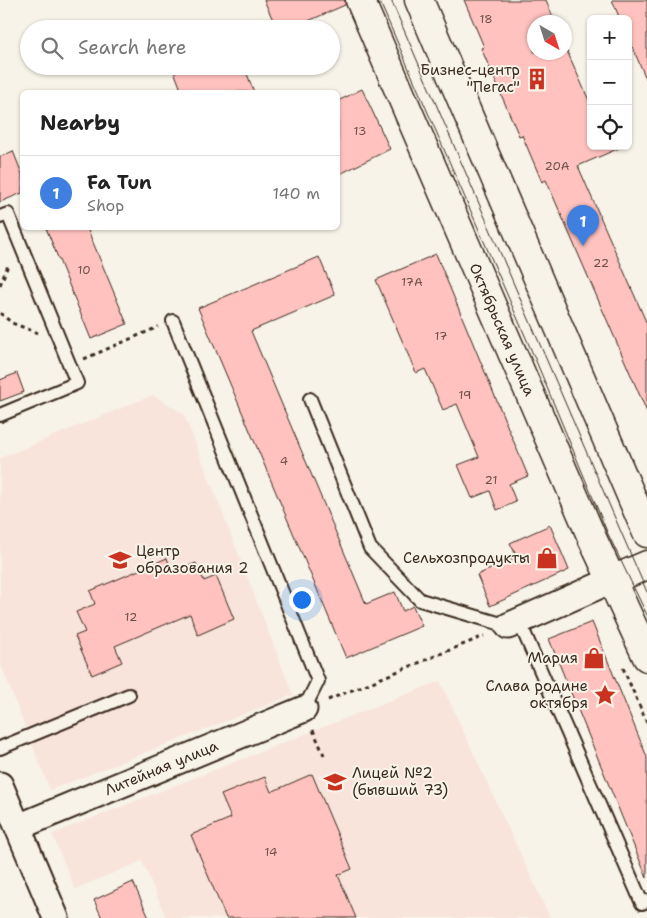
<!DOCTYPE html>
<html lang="en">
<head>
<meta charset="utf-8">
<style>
	body { margin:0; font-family:"Shantell Sans",sans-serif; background:#f6f6f6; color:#222 }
	.controls { position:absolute; right:15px; top:15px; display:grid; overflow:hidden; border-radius:8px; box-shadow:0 1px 4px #0004 }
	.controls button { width:45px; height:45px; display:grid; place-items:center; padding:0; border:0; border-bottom:1px solid #e0e0e0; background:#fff; color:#222; font:25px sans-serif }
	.compass { position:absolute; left:527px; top:15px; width:45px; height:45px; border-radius:50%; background:#fff; box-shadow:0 1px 4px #0004; rotate:141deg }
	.you { position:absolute; left:301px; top:599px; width:18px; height:18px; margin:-12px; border:4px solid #fff; border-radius:50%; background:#1a73e8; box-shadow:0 0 0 8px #1a73e833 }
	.badge { display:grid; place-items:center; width:32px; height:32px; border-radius:50%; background:#0b8043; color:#fff; font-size:16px; font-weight:700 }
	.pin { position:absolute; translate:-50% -41px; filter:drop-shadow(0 1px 2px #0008) }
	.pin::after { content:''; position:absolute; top:26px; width:18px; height:15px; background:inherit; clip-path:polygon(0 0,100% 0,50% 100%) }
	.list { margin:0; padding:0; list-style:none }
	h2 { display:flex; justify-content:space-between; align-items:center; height:65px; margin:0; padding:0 20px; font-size:21px }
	h2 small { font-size:16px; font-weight:400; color:#767676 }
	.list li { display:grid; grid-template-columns:32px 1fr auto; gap:15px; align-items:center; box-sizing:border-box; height:75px; padding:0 20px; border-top:1px solid #e0e0e0 }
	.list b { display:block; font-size:19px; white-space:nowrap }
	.list p { margin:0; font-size:16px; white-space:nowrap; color:#767676 }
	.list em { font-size:16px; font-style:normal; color:#767676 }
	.icon { flex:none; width:28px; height:28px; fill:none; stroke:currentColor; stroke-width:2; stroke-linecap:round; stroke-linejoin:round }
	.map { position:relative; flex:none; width:647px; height:918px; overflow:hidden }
	.search { position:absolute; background:#fff; box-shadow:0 1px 4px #0004; left:20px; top:20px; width:320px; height:55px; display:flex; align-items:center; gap:12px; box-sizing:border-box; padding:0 18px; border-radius:28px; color:#767676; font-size:19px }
	.panel { position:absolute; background:#fff; box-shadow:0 1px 4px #0004; left:20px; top:90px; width:320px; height:140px; border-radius:8px }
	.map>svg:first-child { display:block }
</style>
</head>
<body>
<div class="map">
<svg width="647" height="918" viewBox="0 0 647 918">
	<rect width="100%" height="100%" fill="#f7f3e8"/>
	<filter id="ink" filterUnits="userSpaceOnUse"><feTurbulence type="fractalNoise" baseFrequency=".02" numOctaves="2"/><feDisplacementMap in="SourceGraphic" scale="10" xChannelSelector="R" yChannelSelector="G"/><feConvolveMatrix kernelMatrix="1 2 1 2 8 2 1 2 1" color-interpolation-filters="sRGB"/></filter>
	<g filter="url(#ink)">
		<path fill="#f9e4dc" d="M153,395L184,414L293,695L50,790L0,663V458Z
			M440,681L550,918H166L142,861L75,889L52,834Z"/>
		<path fill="#ffc2bf" stroke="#3b2a1e" d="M264,0H345V5L290,29H277Z
			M464,0H546L555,22H534V52H564V44L591,105V146H624L578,166L647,324V412L546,180L542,182L522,135L519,136L481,48L484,47Z
			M612,0H647V81L628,37V19H620Z
			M172,66H244L254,92H182Z
			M362,89L390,149L338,175V101Z
			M13,151L22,174V193L0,202V157Z
			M46,228H87L127,324L91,339Z
			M436,254L528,476L509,484L516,502L497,510L490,491L472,498L458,465L479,457L457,404L443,410L425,369L416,373L376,280Z
			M319,257L335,295L251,331L366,604L395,592L403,611L413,606L422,626L346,658L198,308Z
			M17,373L24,392L0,401V380Z
			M550,525L569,570L490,606L477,575L517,557L510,543Z
			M167,558L172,572L196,563L204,581L216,576L234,619L198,635L190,614L115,646L122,662L92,675L75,636L85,632L76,612L95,604L90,591Z
			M592,622L647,757V878L549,639Z
			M312,774L352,869L338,875L356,918H226L191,835L231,818L221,795L265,777L271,792Z
			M133,882L149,918H102L94,900Z"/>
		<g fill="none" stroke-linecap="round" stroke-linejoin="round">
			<g stroke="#3b2a1e" stroke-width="16">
				<path id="service" d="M0,217L8,214L77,383L0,415
					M173,321L318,681L304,709
					M310,399L370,548L420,600L508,626
					M519,621L642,903L647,901
					M0,748L129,695"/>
			</g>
			<g stroke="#3b2a1e" stroke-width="29">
				<g id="minor">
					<path d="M508,626L612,580"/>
					<path d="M0,785L56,918"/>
					<path id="s1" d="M18,827L304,709"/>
				</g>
			</g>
			<g stroke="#3b2a1e" stroke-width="31">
				<g id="primary">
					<path id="s2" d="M360,0L593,540L647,657"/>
					<path d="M419,0L647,533"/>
					<path d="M612,580L647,565"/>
				</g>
			</g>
			<path stroke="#3b2a1e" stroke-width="3" stroke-dasharray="4 4" stroke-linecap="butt" d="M0,285L9,263
				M0,313L12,323L38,333
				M84,359L158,327
				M623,668L647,723
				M328,700L484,636
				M313,730L324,755"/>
			<use href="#service" stroke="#f7f3e8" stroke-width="12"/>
			<use href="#minor" stroke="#f7f3e8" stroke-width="25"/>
			<use href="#primary" stroke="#f7f3e8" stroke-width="28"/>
			<path stroke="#3b2a1e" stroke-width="1" d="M379,0L536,361L608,534L647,615
				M391,0L647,592"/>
		</g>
	</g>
	<defs>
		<g id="building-bare" transform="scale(1.725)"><path d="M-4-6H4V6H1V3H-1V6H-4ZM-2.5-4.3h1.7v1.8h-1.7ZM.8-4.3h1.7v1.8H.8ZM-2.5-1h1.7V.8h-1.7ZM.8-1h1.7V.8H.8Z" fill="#c8321e" stroke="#f7f3e8" stroke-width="2.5" paint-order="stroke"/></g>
		<g id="shop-bare" transform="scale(1.725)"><path d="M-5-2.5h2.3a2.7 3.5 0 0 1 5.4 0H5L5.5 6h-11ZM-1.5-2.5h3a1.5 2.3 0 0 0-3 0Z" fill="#c8321e" stroke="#f7f3e8" stroke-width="2.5" paint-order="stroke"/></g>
		<g id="school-bare" transform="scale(1.725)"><path d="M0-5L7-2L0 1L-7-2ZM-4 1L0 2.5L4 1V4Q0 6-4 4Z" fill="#c8321e" stroke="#f7f3e8" stroke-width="2.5" paint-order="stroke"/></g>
		<g id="sight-bare" transform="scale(1.725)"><path d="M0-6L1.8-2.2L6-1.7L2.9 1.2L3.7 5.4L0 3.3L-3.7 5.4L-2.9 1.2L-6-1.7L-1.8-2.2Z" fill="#c8321e" stroke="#f7f3e8" stroke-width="2.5" paint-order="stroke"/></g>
	</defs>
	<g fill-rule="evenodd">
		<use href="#building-bare" x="537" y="79"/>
		<use href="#shop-bare" x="547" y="558"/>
		<use href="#school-bare" x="120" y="560"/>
		<use href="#shop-bare" x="594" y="658"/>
		<use href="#sight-bare" x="605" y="695"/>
		<use href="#school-bare" x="335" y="782"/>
	</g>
	<g text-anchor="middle" stroke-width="4" stroke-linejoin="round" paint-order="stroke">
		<g font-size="12" fill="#6c5046">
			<text x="486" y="23">18</text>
			<text x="360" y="135">13</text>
			<text x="557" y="170">20А</text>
			<text x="601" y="267">22</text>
			<text x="84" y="274">10</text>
			<text x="412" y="286">17А</text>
			<text x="441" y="340">17</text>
			<text x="465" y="399">19</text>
			<text x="284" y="465">4</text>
			<text x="491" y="484">21</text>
			<text x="131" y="621">12</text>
			<text x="271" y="856">14</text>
		</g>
		<g font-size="15" fill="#3b2a1e" stroke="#f7f3e8" text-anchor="end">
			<text x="520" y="75">Бизнес-центр<tspan x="520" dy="17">"Пегас"</tspan></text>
			<text x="136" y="556" text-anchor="start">Центр<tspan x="136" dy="17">образования 2</tspan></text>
			<text x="530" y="563">Сельхозпродукты</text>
			<text x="578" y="663">Мария</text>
			<text x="588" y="691">Слава родине<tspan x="588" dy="17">октября</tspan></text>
			<text x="352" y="778" text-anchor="start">Лицей №2<tspan x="352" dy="17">(бывший 73)</tspan></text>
		</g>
		<g font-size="15" fill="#3b2a1e" stroke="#f7f3e8">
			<text dy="5" stroke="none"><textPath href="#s2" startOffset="359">Октябрьская улица</textPath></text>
			<text dy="5" stroke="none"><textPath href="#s1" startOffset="155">Литейная улица</textPath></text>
		</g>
	</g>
</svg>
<div class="controls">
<button>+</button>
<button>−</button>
<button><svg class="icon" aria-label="locate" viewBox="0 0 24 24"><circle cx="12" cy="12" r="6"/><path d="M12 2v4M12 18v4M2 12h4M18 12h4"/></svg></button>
</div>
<svg class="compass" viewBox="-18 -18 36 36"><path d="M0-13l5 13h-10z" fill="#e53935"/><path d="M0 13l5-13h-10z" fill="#767676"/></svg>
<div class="you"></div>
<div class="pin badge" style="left:583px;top:246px;background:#3f7fe0">1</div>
<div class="search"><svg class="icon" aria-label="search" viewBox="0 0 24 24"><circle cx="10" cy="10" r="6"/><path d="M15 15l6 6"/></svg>Search here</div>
<section class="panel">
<h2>Nearby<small></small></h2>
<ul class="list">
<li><span class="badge" style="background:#3f7fe0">1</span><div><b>Fa Tun</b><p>Shop</p></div><em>140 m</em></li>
</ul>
</section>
</div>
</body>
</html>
